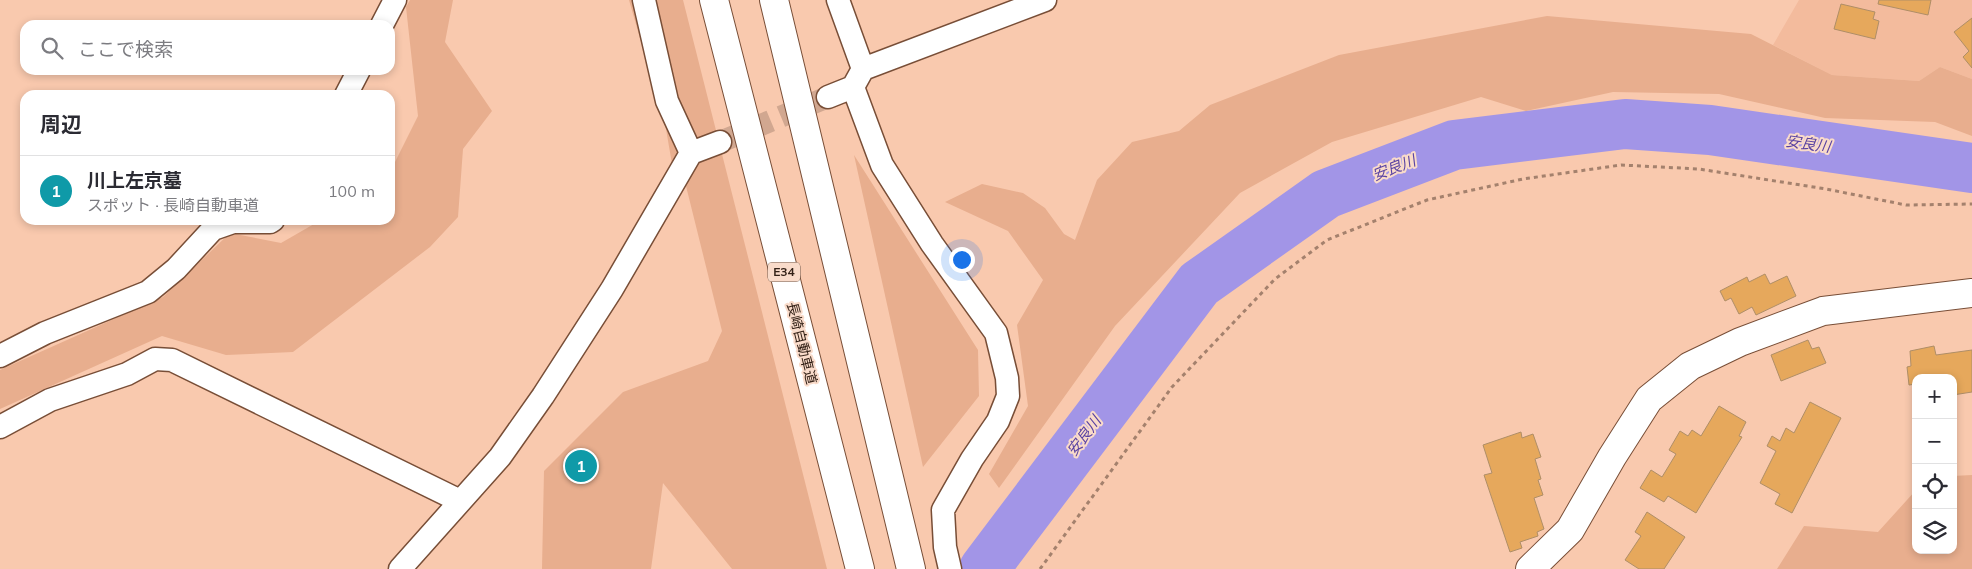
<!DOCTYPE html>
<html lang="ja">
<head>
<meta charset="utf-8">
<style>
	body { margin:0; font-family:Mulish,"Noto Sans JP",sans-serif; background:#f7f7f7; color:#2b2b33 }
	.controls { position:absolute; right:15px; bottom:15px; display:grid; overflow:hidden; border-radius:10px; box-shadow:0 2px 8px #0003 }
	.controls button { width:45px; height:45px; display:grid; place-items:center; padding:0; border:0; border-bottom:1px solid #e1e1e2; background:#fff; color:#2b2b33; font:25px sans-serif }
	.you { position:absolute; left:961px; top:259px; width:18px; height:18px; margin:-12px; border:4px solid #fff; border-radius:50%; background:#1a73e8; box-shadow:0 0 0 8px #1a73e833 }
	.badge { display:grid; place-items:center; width:32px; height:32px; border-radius:50%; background:#356d87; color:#fff; font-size:16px; font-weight:700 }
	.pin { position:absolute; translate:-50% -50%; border:2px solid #fff; box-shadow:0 1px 5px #0006 }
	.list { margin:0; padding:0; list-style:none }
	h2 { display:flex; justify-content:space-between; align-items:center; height:65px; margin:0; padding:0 20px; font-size:21px }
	h2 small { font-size:16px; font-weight:400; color:#7c7c81 }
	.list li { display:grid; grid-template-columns:32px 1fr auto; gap:15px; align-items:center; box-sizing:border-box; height:70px; padding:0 20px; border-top:1px solid #e1e1e2 }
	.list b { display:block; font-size:19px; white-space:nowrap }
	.list p { margin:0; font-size:16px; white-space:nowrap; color:#7c7c81 }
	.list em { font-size:16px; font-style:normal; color:#7c7c81 }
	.icon { flex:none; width:28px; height:28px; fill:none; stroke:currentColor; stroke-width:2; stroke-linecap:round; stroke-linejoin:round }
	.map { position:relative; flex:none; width:1972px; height:569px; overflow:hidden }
	.search { position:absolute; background:#fff; box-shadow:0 2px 8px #0003; left:20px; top:20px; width:375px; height:55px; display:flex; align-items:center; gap:12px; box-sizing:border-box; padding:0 18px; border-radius:15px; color:#7c7c81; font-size:19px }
	.panel { position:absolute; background:#fff; box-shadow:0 2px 8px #0003; left:20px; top:90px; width:375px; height:135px; border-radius:15px }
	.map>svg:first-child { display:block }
</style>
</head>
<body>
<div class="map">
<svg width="1972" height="569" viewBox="0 0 1972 569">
	<rect width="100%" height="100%" fill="#f9c9ae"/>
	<path fill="#f3bb9d" d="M1799,0H1972V79L1940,67L1919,81L1832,75L1773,45Z"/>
	<path fill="#e8ae8e" d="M410,0H453L445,42L492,111L463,149L458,217L430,247L293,352L226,355L162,336L0,409V370L163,297L230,233L281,243L321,220H390V172L418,116L406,7Z
		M629,0H683L827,569H732L663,483L651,569H542L544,471L623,392L708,361L722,331L686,186L672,164L666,129Z
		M1547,16L1751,34L1832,75L1919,81L1940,67L1972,79V136L1935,122L1825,118L1719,94L1613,92L1526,111L1481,97L1332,142L1240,193L1115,326L999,488L989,474L1028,406L1017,325L1043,280L1008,231L945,202L982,184L1023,193L1045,208L1064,234L1075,240L1097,180L1132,142L1179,131L1210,105L1339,55Z
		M854,155L978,350L979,396L923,467Z
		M1972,475V569H1777L1804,526L1878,532L1916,490V550H1953V476Z"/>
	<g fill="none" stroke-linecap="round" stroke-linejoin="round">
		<path stroke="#a295e7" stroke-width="50" d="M984,569L1199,284L1326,194L1454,145L1625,124L1710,130L1972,168"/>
	</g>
	<path fill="#e6a85c" stroke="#af8e67" d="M1879,0H1931L1928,15L1878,4Z
		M1841,4L1875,12L1873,19L1879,21L1875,39L1834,29Z
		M1972,18V68L1963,57L1969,51L1954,32Z
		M1765,274L1770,284L1787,276L1796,296L1756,315L1752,307L1739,314L1731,298L1725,301L1720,291L1747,277L1749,282Z
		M1808,340L1812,349L1819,347L1826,363L1781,381L1771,355Z
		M1934,346L1936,355L1972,350V392L1953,395V378H1916V384L1909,385L1907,367L1911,366L1910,351Z
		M1810,402L1841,418L1792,513L1775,504L1780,494L1760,483L1776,451L1767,446L1772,436L1780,441L1786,428L1794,433Z
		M1719,406L1746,422L1739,436L1742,437L1696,513L1668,496L1664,502L1640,488L1651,470L1662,477L1676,454L1669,450L1680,431L1688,436L1692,430L1701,436Z
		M1521,432L1522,438L1533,434L1541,457L1535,459L1541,479L1538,480L1543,495L1534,498L1544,529L1537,532L1538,536L1520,542L1522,548L1510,552L1484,475L1492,473L1483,445Z
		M1647,512L1685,537L1664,569H1639L1625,560L1641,536L1635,532Z"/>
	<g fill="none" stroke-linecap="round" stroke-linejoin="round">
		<path stroke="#d1a790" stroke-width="22" stroke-dasharray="22 11" stroke-linecap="butt" d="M720,142L828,97"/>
		<g stroke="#784e37" stroke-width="25">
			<path id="street" d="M644,0L667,101L691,153L720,142
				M838,0L863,69
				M382,25L395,0
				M853,87L882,165L932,244L996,333L1007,378L1008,396L998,421L972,459L943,510L945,547L950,569
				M346,95L359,70
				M828,97L853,87L863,69L1045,0
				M0,356L45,333L148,292L176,269L213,229L233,222H270L273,220
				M0,427L50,400L127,374L155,359L172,360L460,501
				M400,569L500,457L543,396L612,289L691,153"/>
		</g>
		<g stroke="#784e37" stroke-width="30">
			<path id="secondary" d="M1530,569L1570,530L1612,457L1649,399L1690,366L1740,342L1823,311L1972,293"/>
		</g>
		<g stroke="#784e37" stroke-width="30">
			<path id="highway" d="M714,0L860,569
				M774,0L911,569"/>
		</g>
		<path stroke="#a4816d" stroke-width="3" stroke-dasharray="4 4" stroke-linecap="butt" d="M1040,569L1172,387L1275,279L1327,240L1427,200L1523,179L1621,165L1699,169L1826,189L1906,205L1972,204"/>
		<use href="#street" stroke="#fff" stroke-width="22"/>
		<use href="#secondary" stroke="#fff" stroke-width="28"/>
		<use href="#highway" stroke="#fff" stroke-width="28"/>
	</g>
	<g text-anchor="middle" stroke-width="4" stroke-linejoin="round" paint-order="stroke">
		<rect fill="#f9dbca" stroke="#6e594d" stroke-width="1" x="768" y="262.5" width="32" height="19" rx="4"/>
		<g font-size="12" font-weight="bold" fill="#332117">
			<text x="784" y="276">E34</text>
		</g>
		<g font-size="14" fill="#332117" stroke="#f9dbca">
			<text transform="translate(802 343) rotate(76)" y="5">長崎自動車道</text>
		</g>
		<g font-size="15" font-style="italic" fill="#5942a2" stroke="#f9dbca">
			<text transform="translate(1808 144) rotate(8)" y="5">安良川</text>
			<text transform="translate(1394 168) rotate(-21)" y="5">安良川</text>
			<text transform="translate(1084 436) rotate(-53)" y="5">安良川</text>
		</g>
	</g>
</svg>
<div class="controls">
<button>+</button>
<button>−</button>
<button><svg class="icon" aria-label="locate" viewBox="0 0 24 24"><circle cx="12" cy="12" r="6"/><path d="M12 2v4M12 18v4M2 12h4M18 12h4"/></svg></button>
<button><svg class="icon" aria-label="layers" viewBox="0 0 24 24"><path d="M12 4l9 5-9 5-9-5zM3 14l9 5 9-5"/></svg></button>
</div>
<div class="you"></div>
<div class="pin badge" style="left:581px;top:466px;background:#0f9aa8">1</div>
<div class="search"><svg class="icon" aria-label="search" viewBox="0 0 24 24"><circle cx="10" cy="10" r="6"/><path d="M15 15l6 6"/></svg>ここで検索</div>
<section class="panel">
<h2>周辺<small></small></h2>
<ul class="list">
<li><span class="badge" style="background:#0f9aa8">1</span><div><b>川上左京墓</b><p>スポット · 長崎自動車道</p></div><em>100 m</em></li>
</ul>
</section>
</div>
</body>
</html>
